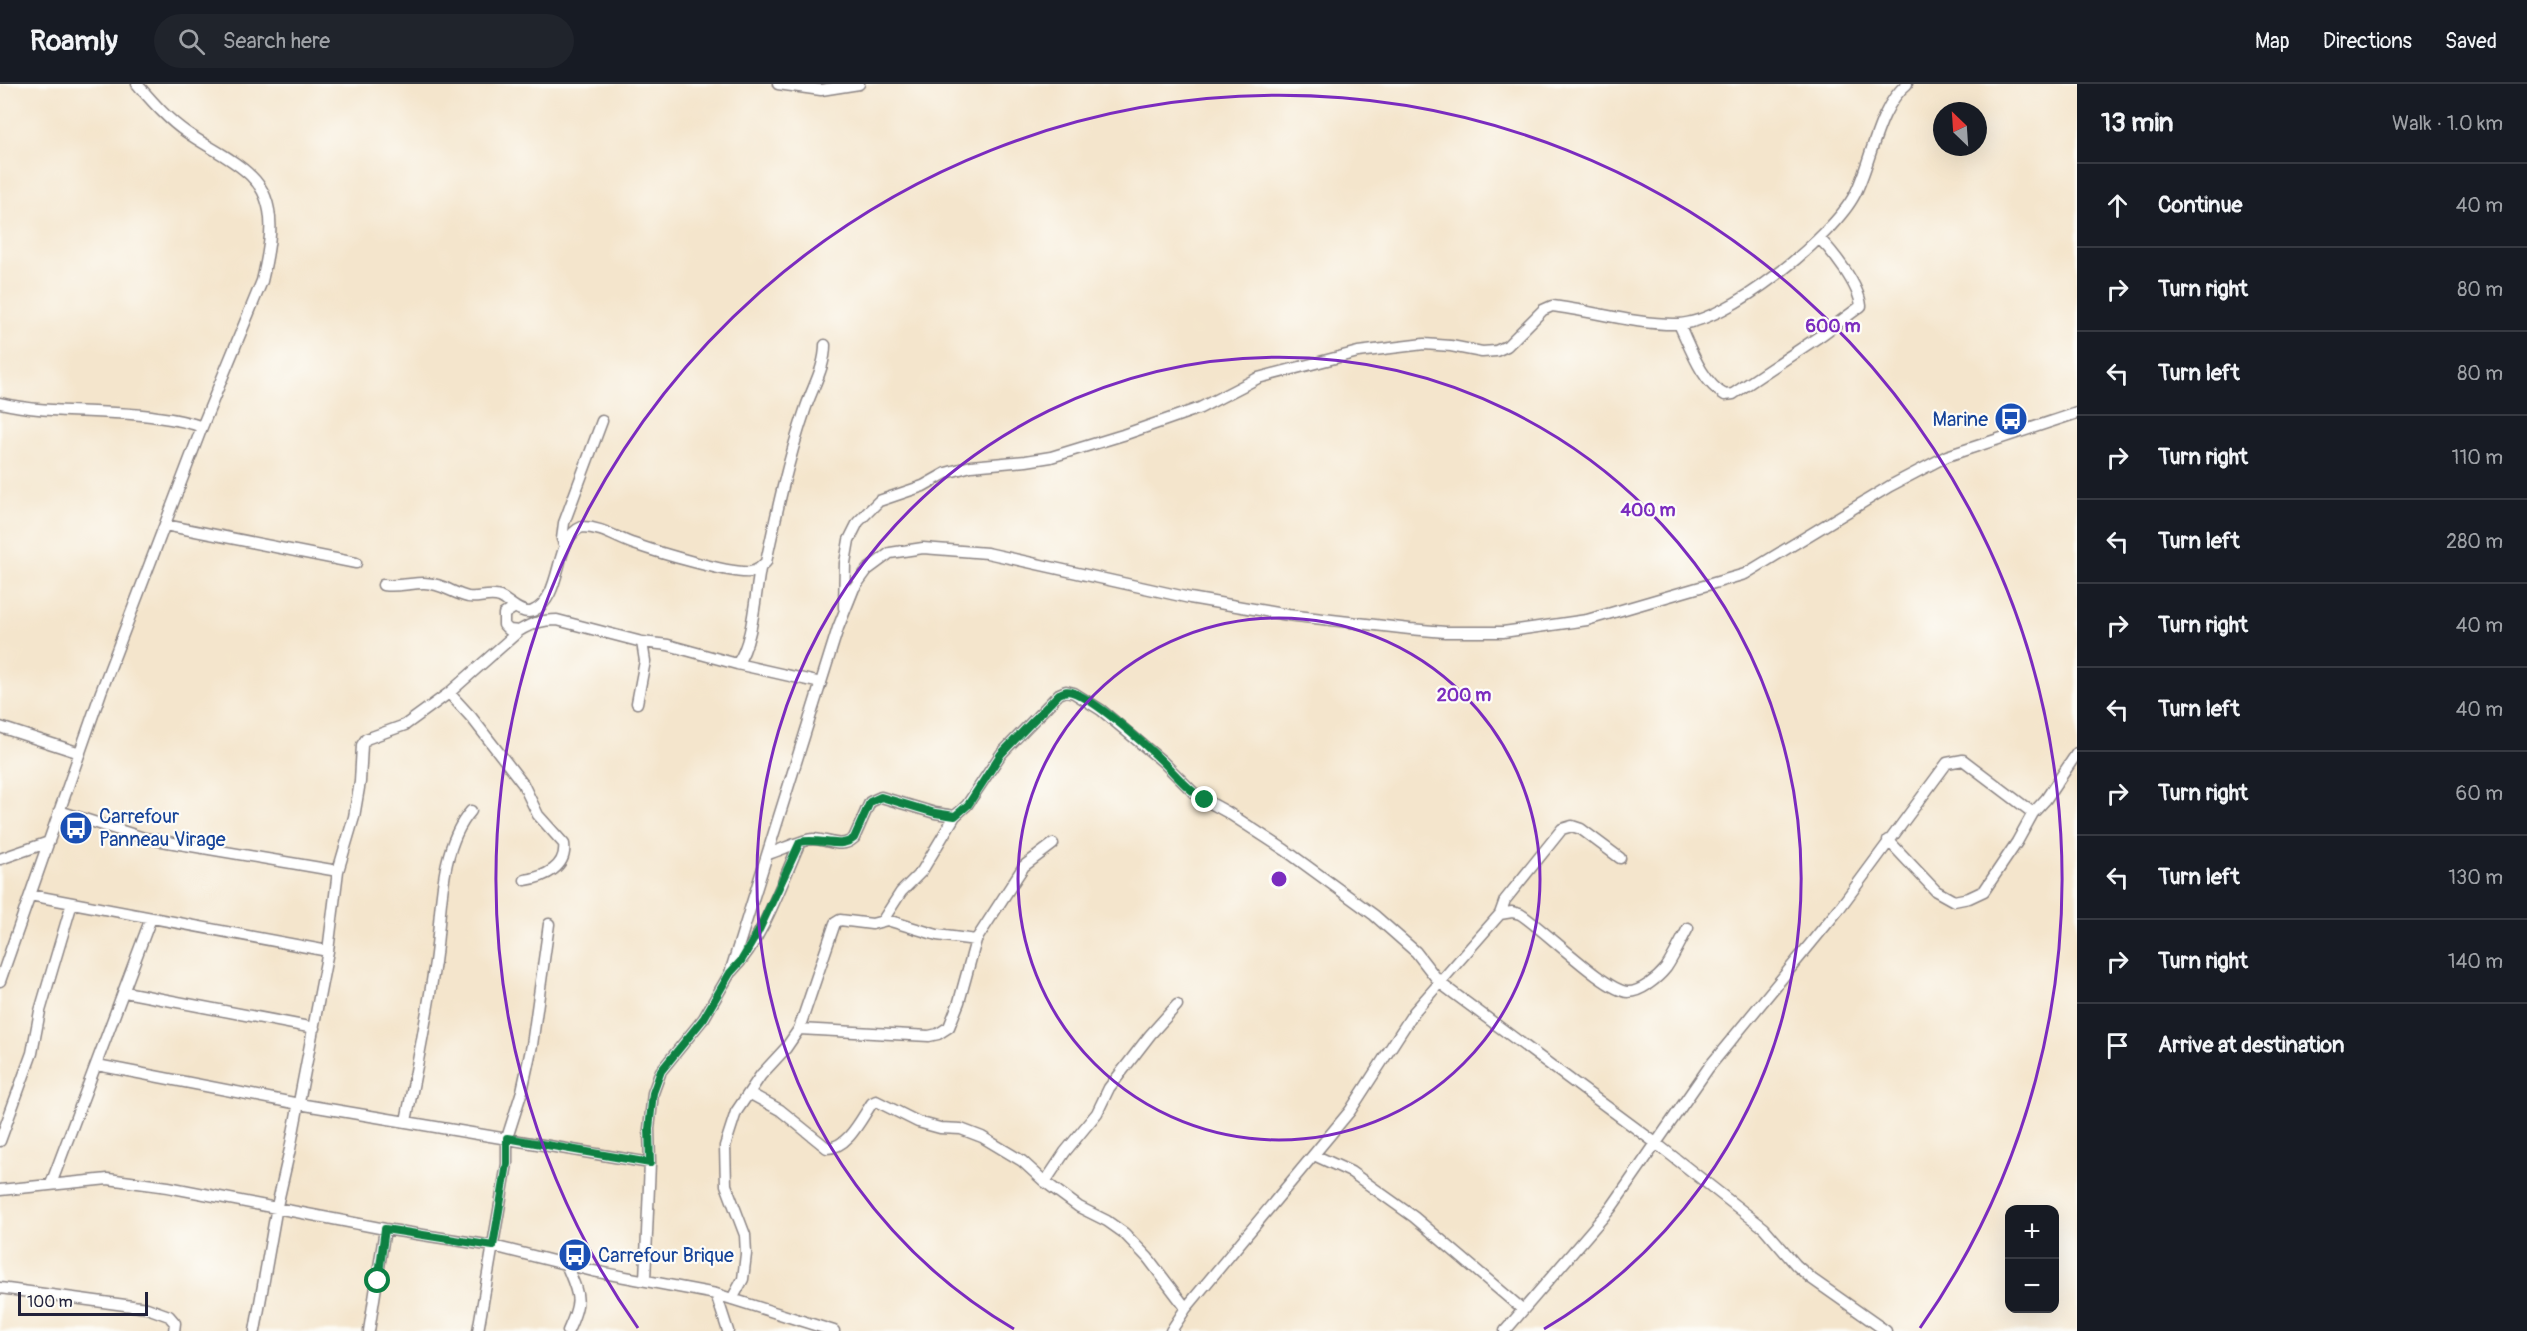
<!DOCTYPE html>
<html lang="en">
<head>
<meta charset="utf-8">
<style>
	body { margin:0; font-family:Pangolin,sans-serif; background:#20242c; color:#f1f3f6 }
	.controls { position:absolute; right:18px; bottom:18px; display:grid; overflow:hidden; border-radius:12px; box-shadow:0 6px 24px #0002 }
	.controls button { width:54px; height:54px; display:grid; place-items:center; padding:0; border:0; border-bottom:2px solid #363941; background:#171b24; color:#f1f3f6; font:30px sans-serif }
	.compass { position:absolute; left:1933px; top:18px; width:54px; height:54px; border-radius:50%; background:#171b24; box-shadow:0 6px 24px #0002; rotate:335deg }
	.scale { position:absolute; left:18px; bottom:15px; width:130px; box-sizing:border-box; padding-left:6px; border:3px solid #22223b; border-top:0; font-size:16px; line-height:21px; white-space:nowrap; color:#22223b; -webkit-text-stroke:4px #fdfcf7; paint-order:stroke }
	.stop { position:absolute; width:18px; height:18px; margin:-14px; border:4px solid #0b8043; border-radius:50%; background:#fff }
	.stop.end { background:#0b8043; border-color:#fff; box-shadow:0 2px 6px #0008 }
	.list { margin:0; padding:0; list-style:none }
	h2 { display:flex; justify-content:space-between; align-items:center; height:78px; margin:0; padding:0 24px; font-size:26px }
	h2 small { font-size:20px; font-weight:400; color:#9ea1a6 }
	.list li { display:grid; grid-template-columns:39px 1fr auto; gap:18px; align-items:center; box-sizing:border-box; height:84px; padding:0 24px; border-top:2px solid #363941 }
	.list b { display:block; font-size:22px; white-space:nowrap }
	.list em { font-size:20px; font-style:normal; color:#9ea1a6 }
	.icon { flex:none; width:33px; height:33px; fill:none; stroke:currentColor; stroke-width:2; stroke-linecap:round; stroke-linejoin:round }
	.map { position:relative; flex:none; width:2077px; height:1247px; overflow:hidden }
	header { display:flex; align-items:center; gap:36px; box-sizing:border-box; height:84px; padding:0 30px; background:#171b24; border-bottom:2px solid #363941 }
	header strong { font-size:28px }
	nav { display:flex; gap:33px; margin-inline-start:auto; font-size:21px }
	.search { width:420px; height:54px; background:#20242c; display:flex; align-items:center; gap:15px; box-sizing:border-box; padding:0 21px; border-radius:33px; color:#9ea1a6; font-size:22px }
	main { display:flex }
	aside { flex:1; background:#171b24 }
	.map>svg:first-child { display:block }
</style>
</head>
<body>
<header>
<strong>Roamly</strong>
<div class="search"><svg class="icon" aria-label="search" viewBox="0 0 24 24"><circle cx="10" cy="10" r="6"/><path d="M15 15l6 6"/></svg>Search here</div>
<nav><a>Map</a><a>Directions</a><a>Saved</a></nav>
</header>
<main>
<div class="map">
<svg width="2077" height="1247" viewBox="0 0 2077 1247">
	<rect width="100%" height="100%" fill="#fdfcf7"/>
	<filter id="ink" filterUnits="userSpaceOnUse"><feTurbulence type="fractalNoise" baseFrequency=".0167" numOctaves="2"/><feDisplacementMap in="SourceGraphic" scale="12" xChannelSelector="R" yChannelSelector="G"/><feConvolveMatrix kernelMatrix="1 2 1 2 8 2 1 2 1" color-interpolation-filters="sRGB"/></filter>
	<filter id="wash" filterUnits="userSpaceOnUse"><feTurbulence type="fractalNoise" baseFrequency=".008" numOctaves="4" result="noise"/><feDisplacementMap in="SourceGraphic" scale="24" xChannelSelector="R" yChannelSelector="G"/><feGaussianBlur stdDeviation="1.35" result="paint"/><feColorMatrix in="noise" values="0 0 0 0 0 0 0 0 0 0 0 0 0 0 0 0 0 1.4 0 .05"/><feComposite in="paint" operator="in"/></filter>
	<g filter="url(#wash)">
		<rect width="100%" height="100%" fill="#f4e5cc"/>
	</g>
	<g filter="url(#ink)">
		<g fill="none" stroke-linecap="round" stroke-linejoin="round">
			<g stroke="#8b8484" stroke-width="13">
				<path id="minor" d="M778,0L821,6L859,0
					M1679,240C1690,263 1702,299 1725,311L1733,310L1823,250L1861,222C1859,201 1833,168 1819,154
					M0,319C51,331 105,325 157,333C173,335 187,337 202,343
					M165,441L356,479
					M565,462L562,455L564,439L602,337
					M383,501C398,503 410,499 424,499C441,499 452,509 468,513C478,515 490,509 500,513C509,517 522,532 533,527C564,513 553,454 582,443C602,443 616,454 634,460C657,468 729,490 750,488C757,487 761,483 766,478C777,427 788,376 805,326C812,304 825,284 825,261
					M515,523L504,530V541L509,546L519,547
					M844,524L845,479L849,456L858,438L879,417L923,402L946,389L971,382L1026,377L1051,373L1123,351L1200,324L1258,294L1358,268L1424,260L1451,262L1482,268L1496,267L1507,262L1543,226L1552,222C1594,227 1636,241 1678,240C1727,239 1833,153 1855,110C1871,79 1878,23 1907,0
					M642,558L668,561L737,580L821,599
					M737,580C753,559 755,511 760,485
					M449,609L472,634L523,700L538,731L564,760C567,783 545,793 525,796
					M0,643L80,669
					M59,727L144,754L338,787
					M1888,756L1936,807L1954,817L1969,814L1984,807L2017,758L2033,729L2046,715L2077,669
					M768,770C779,767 803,755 813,755C828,755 841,766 854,754L870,718L881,713L935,729L955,732L967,721L1001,670L1059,610L1066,607L1074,609L1101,626L1162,677L1196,711L1227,728L1285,766L1374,831L1416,868L1440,899L1657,1060L1764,1144L1796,1181L1812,1195L1886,1247
					M0,775L49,758
					M30,811L328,867
					M1500,830L1512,828L1520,830C1543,844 1606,908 1628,908C1641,908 1658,894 1666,884C1674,872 1681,857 1688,844
					M883,836L901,808L922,787L955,732
					M732,887C763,855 782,798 800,758
					M0,897L101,608L202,343L262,197C270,163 280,119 251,92C233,74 207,63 186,48C167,35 152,17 137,0
					M125,908L314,944
					M799,945L929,952L938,950L949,943L959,918L976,856L1024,782L1053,760
					M97,981L299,1020L650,1079
					M749,1009L780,1026L827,1064C848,1064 861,1035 872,1019L876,1017L918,1038L940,1044L961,1045L982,1053L1022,1077L1045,1098L1079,1123L1107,1137L1124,1149L1148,1174L1186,1224
					M406,1037C417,984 427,931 435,878C442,831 438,765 471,727
					M0,1057L32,969L40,927L72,819
					M1314,1071L1351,1088L1414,1133L1522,1225
					M1045,1098L1065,1068L1097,1029L1109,1004L1150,951L1177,921
					M51,1100L151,834
					M0,1106L108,1095L168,1103L385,1145L493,1162L593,1187L716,1210L834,1247
					M566,1180C579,1212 583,1214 568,1247
					M645,1196L650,1079L649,1045L653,1009L661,987L704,934L730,889L838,544L854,504L867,486L890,469L923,464L987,469L1190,514L1288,531L1410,545L1445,548H1503L1587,536L1745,490L1890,402L1947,372L2077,329
					M0,1204L147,1224L169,1232L175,1239L174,1247
					M716,1210L728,1247
					M732,1215L743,1195L746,1170L745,1151L726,1101L725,1062L736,1028L761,991L786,964L799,945L835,839L840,836L872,840L887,836L937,851L976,856
					M255,1247L277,1122L290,1065L328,867L338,787L354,733L360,698L362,661L366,655L405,641L449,609L519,547C532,539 542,536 557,536L642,558L645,577L637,619
					M369,1247L385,1145
					M478,1247L507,1080V1054L522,1007L532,961L549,840
					M1171,1247L1186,1224L1350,1027L1414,928L1500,830L1505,816L1562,745L1572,742L1581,745L1620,774
					M1505,1247L1611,1124L1709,983L1839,825L1947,679L1963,676L2033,729"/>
			</g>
			<use href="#minor" stroke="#fff" stroke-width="10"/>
		</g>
	</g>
	<g fill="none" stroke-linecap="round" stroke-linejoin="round" filter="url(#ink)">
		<path stroke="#0b8043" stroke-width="8" d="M378,1197L385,1145L493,1162L507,1080V1054L650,1079L649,1045L653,1009L661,987L704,934L730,889L741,877L758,848L800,758C819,753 840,766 854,754L870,718L881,713L935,729L955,732L968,721L1001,670L1059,610C1064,608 1067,606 1072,608C1096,616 1145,660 1164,679C1177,692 1189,707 1205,716"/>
	</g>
	<g fill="none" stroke="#7b2cbf" stroke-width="3">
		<circle cx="1279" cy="795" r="261"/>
		<path d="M1014 1245A522 522 0 1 1 1544 1245"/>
		<path d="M638 1244A783 783 0 1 1 1920 1244"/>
	</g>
	<defs>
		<g id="bus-disc" transform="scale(1.725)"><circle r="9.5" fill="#1a4fb4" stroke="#fdfcf7"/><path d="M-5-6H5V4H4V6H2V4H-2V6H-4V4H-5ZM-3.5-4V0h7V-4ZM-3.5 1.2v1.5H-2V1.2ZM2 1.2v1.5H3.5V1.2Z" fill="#fff"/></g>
	</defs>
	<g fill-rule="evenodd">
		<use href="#bus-disc" x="2011" y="335"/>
		<use href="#bus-disc" x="76" y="744"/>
		<use href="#bus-disc" x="575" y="1171"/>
	</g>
	<g text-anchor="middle" stroke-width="4.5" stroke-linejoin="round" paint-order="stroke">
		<g font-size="20" fill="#164399" stroke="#fdfcf7" text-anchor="start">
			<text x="1988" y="342" text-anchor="end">Marine</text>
			<text x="99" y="739">Carrefour<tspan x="99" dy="23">Panneau Virage</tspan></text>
			<text x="598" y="1178">Carrefour Brique</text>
		</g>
	</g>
	<circle cx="1279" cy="795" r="9" fill="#7b2cbf" stroke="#fdfcf7" stroke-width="3"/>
	<g font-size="18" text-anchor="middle" font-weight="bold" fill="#7b2cbf" stroke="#fdfcf7" stroke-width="4.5" stroke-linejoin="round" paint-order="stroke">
		<text x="1833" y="248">600 m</text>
		<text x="1648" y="432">400 m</text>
		<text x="1464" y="617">200 m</text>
	</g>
</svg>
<div class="controls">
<button>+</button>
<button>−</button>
</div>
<svg class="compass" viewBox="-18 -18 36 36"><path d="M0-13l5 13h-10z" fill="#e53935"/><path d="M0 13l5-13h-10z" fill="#9ea1a6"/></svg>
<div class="scale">100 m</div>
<div class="stop" style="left:378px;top:1197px"></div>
<div class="stop end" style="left:1205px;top:716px"></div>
</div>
<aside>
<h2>13 min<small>Walk · 1.0 km</small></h2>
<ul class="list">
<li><svg class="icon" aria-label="ahead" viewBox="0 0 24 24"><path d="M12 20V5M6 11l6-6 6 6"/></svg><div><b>Continue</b></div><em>40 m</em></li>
<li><svg class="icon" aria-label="right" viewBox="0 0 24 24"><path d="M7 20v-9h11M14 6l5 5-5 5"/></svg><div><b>Turn right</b></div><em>80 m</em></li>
<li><svg class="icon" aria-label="left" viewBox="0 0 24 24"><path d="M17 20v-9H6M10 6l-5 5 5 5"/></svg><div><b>Turn left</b></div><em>80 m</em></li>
<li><svg class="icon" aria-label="right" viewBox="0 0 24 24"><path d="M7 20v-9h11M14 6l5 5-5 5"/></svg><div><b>Turn right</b></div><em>110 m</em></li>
<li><svg class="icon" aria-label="left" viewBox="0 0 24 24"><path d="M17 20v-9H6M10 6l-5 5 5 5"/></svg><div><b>Turn left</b></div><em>280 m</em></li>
<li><svg class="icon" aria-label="right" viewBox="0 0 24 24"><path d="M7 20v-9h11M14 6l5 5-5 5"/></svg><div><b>Turn right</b></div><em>40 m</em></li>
<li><svg class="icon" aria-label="left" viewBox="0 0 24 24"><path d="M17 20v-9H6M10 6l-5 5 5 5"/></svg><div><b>Turn left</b></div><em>40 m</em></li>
<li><svg class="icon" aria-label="right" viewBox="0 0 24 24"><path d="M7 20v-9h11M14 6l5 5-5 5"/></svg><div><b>Turn right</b></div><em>60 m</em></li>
<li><svg class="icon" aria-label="left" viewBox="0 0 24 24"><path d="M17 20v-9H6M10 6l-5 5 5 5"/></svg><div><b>Turn left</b></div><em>130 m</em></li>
<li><svg class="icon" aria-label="right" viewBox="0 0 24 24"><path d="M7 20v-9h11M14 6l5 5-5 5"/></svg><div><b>Turn right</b></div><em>140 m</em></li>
<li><svg class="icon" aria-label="arrive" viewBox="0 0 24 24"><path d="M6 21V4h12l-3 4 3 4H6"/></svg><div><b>Arrive at destination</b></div></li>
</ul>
</aside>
</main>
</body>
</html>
